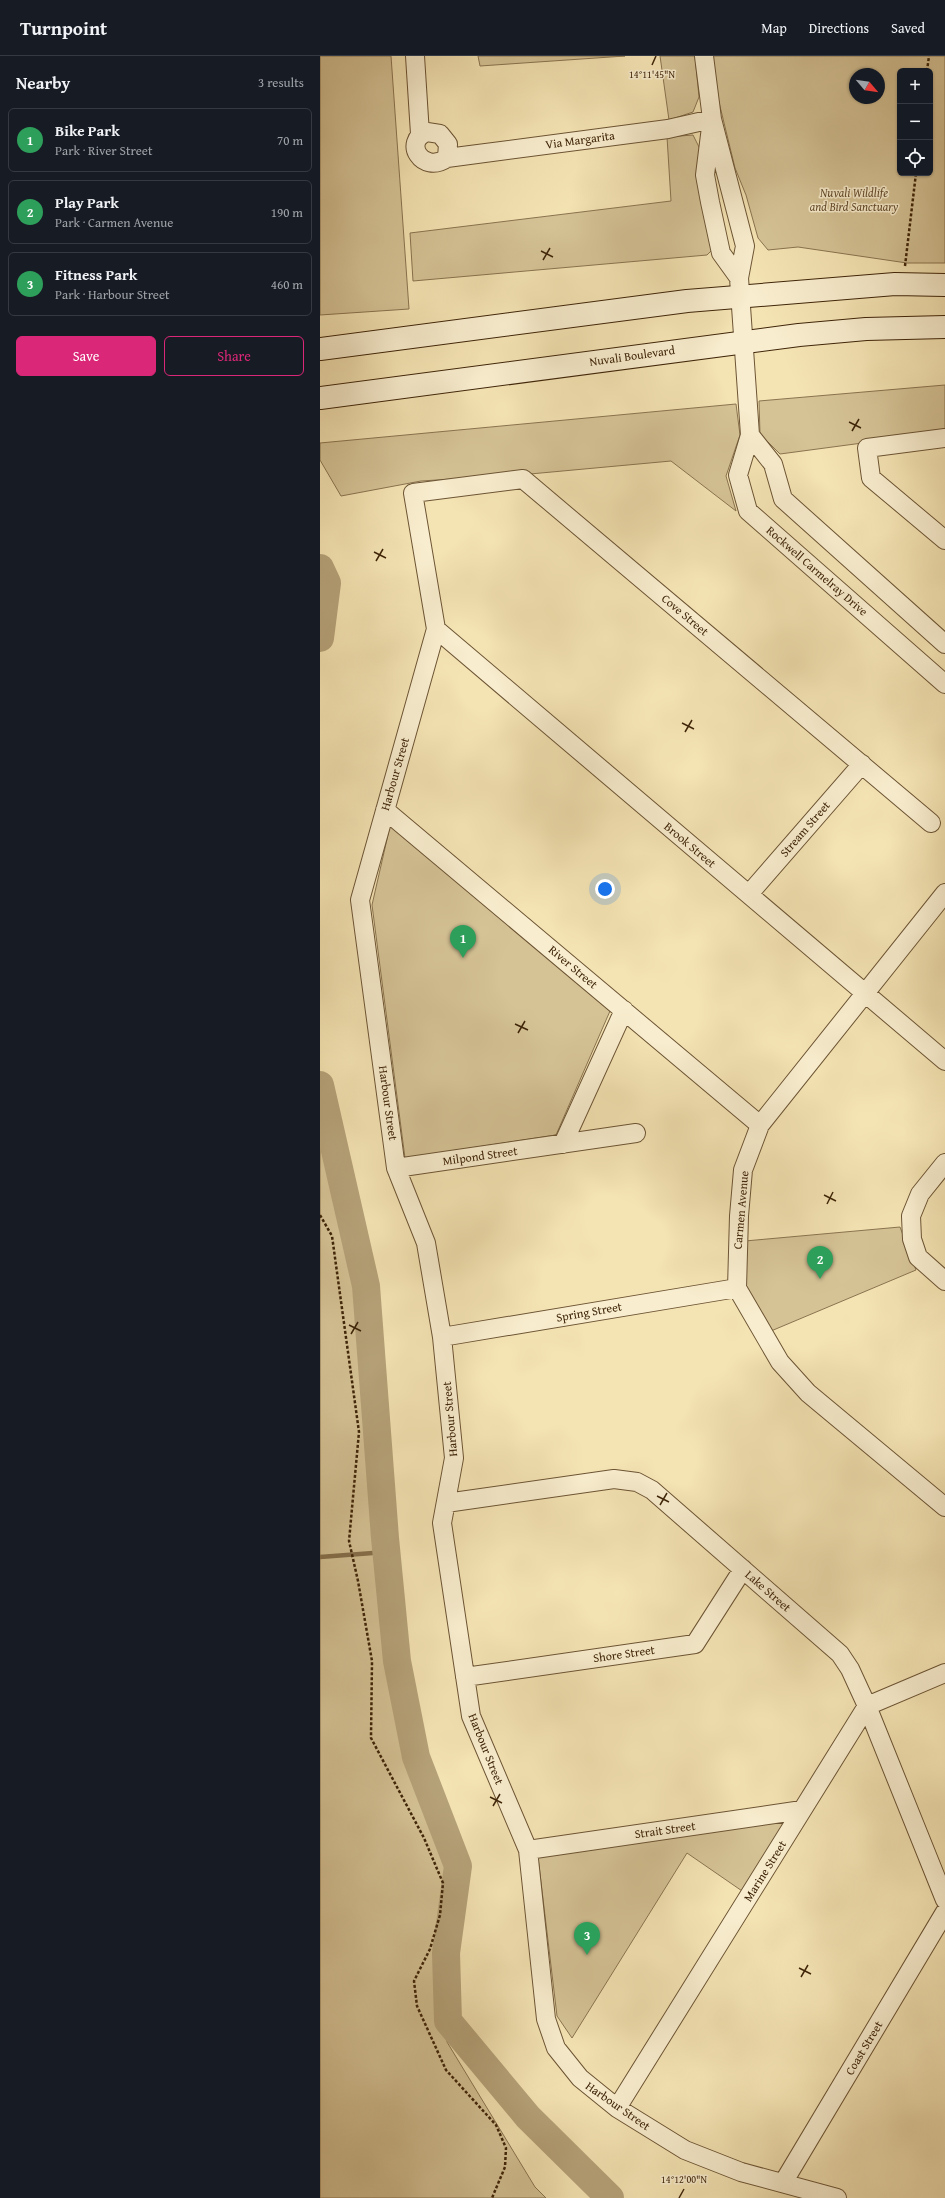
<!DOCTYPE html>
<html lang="en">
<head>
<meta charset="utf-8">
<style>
	body { margin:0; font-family:"Gentium Book Plus",serif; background:#20242c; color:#f1f3f6 }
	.controls { position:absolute; right:12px; top:12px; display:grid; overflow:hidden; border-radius:6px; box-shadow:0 1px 3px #0004 }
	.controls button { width:36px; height:36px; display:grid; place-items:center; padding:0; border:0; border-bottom:1px solid #363941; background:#171b24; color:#f1f3f6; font:20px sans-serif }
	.compass { position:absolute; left:529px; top:12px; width:36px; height:36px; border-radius:50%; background:#171b24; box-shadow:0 1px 3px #0004; rotate:119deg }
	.you { position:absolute; left:285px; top:833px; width:14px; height:14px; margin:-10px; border:3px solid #fff; border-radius:50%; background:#1a73e8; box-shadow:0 0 0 6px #1a73e833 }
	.badge { display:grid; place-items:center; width:26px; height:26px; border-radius:50%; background:#db2777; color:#fff; font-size:13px; font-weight:700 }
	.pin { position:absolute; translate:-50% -33px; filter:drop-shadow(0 1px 2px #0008) }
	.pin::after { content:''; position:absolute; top:21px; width:14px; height:12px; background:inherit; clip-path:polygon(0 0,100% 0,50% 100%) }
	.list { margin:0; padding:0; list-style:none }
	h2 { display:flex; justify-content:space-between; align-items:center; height:52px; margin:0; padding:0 16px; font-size:17px }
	h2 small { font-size:13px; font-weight:400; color:#9ea1a6 }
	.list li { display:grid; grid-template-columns:26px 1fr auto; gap:12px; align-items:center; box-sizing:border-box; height:64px; margin:0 8px 8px; padding:0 8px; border:1px solid #363941; border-radius:6px }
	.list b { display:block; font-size:15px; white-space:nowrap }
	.list p { margin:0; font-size:13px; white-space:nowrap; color:#9ea1a6 }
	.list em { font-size:13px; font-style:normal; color:#9ea1a6 }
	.actions { display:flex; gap:8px; padding:12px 16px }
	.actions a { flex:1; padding:9px 0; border:1px solid #db2777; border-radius:6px; text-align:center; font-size:14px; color:#db2777 }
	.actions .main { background:#db2777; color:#fff }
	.icon { flex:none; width:22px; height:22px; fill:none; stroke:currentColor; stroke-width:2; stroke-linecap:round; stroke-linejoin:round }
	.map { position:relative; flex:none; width:625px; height:2142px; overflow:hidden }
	header { display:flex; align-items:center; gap:24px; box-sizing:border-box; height:56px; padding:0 20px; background:#171b24; border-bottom:1px solid #363941 }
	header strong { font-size:19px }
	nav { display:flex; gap:22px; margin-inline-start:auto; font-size:14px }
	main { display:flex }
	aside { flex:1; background:#171b24 }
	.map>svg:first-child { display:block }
</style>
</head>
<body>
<header>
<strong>Turnpoint</strong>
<nav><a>Map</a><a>Directions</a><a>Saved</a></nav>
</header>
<main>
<aside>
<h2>Nearby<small>3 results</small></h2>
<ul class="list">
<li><span class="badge" style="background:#2e9e5b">1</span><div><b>Bike Park</b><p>Park · River Street</p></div><em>70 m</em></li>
<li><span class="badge" style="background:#2e9e5b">2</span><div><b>Play Park</b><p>Park · Carmen Avenue</p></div><em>190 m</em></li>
<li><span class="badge" style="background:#2e9e5b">3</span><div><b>Fitness Park</b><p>Park · Harbour Street</p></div><em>460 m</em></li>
</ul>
<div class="actions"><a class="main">Save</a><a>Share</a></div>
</aside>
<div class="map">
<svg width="625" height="2142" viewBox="0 0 625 2142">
	<rect width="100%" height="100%" fill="#f4e3b3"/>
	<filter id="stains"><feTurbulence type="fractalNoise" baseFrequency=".005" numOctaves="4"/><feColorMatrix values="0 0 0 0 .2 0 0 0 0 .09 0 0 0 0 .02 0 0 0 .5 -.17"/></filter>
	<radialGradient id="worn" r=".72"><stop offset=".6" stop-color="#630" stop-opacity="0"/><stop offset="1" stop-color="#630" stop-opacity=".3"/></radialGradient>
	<path fill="#d5c396" stroke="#8a7450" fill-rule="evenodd" d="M0,0H71L89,253L0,259Z
		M158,0H305L160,10Z
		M340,0H375L379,41L373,56L349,64Z
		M393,0H625V207H587L478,191L448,194L438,182L426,139L415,112L397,38ZM580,15H610V117H580ZM535,18H559V42H535Z
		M373,79L380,93L392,194L387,199L93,225L90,177L351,145L347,81Z
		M625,329V376L460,398L440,378L439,345Z
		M416,348L420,379L406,420L416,455L351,405L210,418L101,425L21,440L0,404V387Z
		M0,512L7,527L0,582Z
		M70,770L290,955L236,1079L85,1102L52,849Z
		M0,1029L46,1230L66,1496L77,1605L96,1701L138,1810L126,1897L127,1986L215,2131L226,2142H0Z
		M580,1171L596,1214L451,1275L425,1232V1185Z
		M474,1760L425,1837L367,1797L252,1982L237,1960L218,1801Z"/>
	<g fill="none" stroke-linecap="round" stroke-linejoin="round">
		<path stroke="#86704c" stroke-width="4.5" d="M0,1501L66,1496"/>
		<path stroke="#b6a279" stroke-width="28" d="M0,512L7,527L0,582
			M0,1029L46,1230L65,1482L77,1605L96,1701L138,1810L126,1897L128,1965L208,2061L290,2142"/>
		<g stroke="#6c5434" stroke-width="20">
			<path id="street" d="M95,0L100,78
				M384,0L392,63L425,190L419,222L430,379L418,419L428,455L625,628
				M391,71L385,119L390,146L401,197L419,222
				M107,76L120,78L128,88L127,102C102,119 82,85 107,76Z
				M127,102L348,73L392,63
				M430,379L453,408L463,443L625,588
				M625,382L547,392L551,422L625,484
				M116,573L625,1005
				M65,754L440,1069
				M625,837L440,1069L423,1114L419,1160L417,1232L460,1306L488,1337L625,1451
				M429,838L542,708
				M243,1088L304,954
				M625,1107L600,1138L591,1160L592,1183L598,1201L625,1225
				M76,1112L316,1077
				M122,1281L417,1232
				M126,1447L294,1423L317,1426L332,1434L520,1598L530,1613L547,1650L625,1844
				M145,1621L375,1588L423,1513
				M208,1794L482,1754
				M297,2052L547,1650L625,1617
				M463,2127L625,1856
				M517,2142L421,2116L365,2094L297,2052L260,2022L236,1992L226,1963L208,1794L151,1660L122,1467L134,1402L122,1281L106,1187L76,1112L40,844L116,573L93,437L203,423L611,767"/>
		</g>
		<g stroke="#3f2509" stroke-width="24">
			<path id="secondary" d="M0,293L367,245L575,228L625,229
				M0,342L479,279L546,273L625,271"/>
		</g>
		<path stroke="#3f2509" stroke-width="2.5" stroke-dasharray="3 2" stroke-linecap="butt" d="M607,15L609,0
			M585,210L596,117
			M0,1159L12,1180L39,1376L29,1485L38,1525L52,1605L51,1682L104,1782L123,1827L120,1859L110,1893L94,1925L97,1950L126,2014L176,2069L186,2092L185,2111L172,2142"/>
		<use href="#street" stroke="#f8edce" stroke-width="18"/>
		<use href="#secondary" stroke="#f8edce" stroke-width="22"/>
	</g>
	<path fill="none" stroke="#3f2509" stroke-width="1.5" d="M332,9L336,0M221,195L233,201M223,204L230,192M529,366L541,372M532,375L539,363M54,496L66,502M56,505L63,493M362,667L374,673M365,676L372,664M195,968L208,974M198,977L205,965M504,1139L516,1145M507,1148L513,1136M29,1269L41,1275M31,1278L38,1266M337,1440L349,1446M340,1449L347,1437M170,1741L182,1747M173,1750L180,1738M479,1912L491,1918M481,1921L488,1909M359,2142L364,2133"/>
	<g text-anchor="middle" stroke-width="3" stroke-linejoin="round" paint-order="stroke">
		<g font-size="12" fill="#3f2509" stroke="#f8edce">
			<text transform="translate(260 84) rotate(-8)" y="4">Via Margarita</text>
			<text transform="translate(312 300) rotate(-8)" y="4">Nuvali Boulevard</text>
			<text transform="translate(497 515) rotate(41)" y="4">Rockwell Carmelray Drive</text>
			<text transform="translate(365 559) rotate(40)" y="4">Cove Street</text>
			<text transform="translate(75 718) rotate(-74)" y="4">Harbour Street</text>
			<text transform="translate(485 773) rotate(-49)" y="4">Stream Street</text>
			<text transform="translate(370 789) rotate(40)" y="4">Brook Street</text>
			<text transform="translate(253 911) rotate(40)" y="4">River Street</text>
			<text transform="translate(68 1047) rotate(82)" y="4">Harbour Street</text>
			<text transform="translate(160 1100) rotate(-8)" y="4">Milpond Street</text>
			<text transform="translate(421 1154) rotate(-85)" y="4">Carmen Avenue</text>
			<text transform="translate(269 1256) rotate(-10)" y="4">Spring Street</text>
			<text transform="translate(130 1363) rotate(-95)" y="4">Harbour Street</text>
			<text transform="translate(448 1535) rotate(41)" y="4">Lake Street</text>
			<text transform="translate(304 1598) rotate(-8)" y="4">Shore Street</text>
			<text transform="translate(166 1693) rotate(68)" y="4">Harbour Street</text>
			<text transform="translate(345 1774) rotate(-8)" y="4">Strait Street</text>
			<text transform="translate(445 1815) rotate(-58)" y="4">Marine Street</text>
			<text transform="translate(544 1992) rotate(-59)" y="4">Coast Street</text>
			<text transform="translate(298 2050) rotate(35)" y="4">Harbour Street</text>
		</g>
		<g font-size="12" font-style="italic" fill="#644c2c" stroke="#f8edce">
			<text x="534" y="141">Nuvali Wildlife<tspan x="534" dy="14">and Bird Sanctuary</tspan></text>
		</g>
	</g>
	<g font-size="10" text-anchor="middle" fill="#3f2509" stroke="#f8edce" stroke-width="3" stroke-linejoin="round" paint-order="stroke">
		<text x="332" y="22">14°11'45"N</text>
		<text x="364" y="2127">14°12'00"N</text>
	</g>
	<rect width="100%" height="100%" filter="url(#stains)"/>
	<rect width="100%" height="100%" fill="url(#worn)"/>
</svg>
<div class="controls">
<button>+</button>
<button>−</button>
<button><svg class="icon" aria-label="locate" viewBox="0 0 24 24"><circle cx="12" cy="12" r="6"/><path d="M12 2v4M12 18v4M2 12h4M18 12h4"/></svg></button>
</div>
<svg class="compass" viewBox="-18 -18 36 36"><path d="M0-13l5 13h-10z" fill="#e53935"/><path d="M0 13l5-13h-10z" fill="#9ea1a6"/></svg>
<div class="you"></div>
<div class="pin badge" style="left:143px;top:902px;background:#2e9e5b">1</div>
<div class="pin badge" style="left:500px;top:1223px;background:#2e9e5b">2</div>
<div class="pin badge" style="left:267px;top:1899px;background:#2e9e5b">3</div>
</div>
</main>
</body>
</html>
